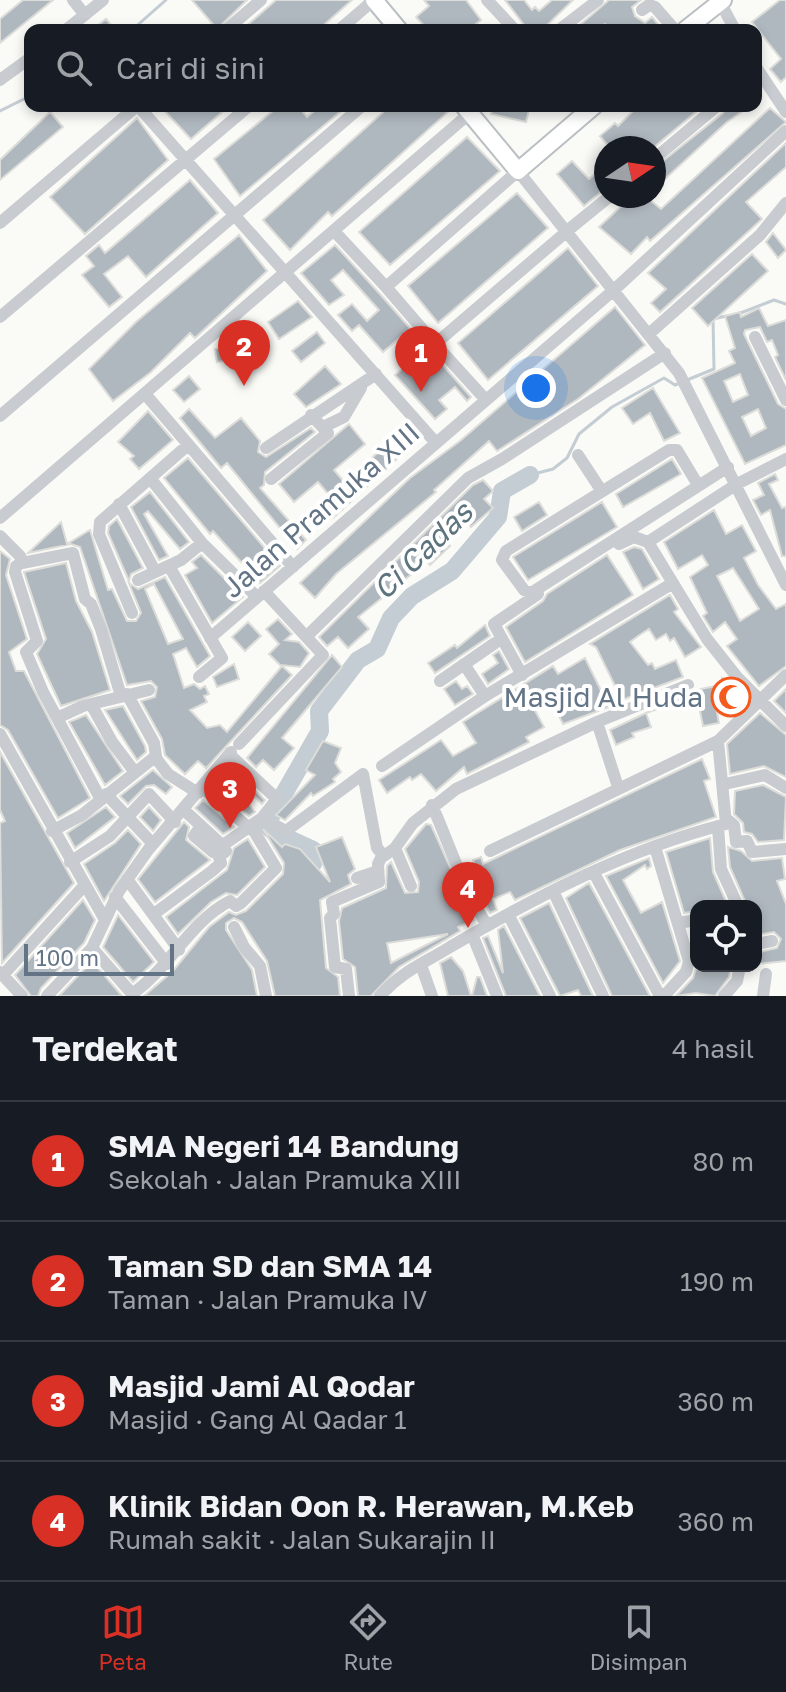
<!DOCTYPE html>
<html lang="id">
<head>
<meta charset="utf-8">
<style>
	body { margin:0; font-family:"Golos Text",sans-serif; background:#20242c; color:#f1f3f6 }
	.controls { position:absolute; right:24px; bottom:24px; display:grid; overflow:hidden; border-radius:16px; box-shadow:0 4px 12px #0003 }
	.controls button { width:72px; height:72px; display:grid; place-items:center; padding:0; border:0; border-bottom:2px solid #363941; background:#171b24; color:#f1f3f6; font:40px sans-serif }
	.compass { position:absolute; left:594px; top:136px; width:72px; height:72px; border-radius:50%; background:#171b24; box-shadow:0 4px 12px #0003; rotate:77deg }
	.scale { position:absolute; left:24px; bottom:20px; width:150px; box-sizing:border-box; padding-left:8px; border:4px solid #627485; border-top:0; font-size:22px; line-height:28px; white-space:nowrap; color:#627485; -webkit-text-stroke:6px #fff; paint-order:stroke }
	.you { position:absolute; left:536px; top:388px; width:28px; height:28px; margin:-20px; border:6px solid #fff; border-radius:50%; background:#1a73e8; box-shadow:0 0 0 12px #1a73e833 }
	.badge { display:grid; place-items:center; width:52px; height:52px; border-radius:50%; background:#d93025; color:#fff; font-size:26px; font-weight:700 }
	.pin { position:absolute; translate:-50% -66px; filter:drop-shadow(0 2px 4px #0008) }
	.pin::after { content:''; position:absolute; top:42px; width:28px; height:24px; background:inherit; clip-path:polygon(0 0,100% 0,50% 100%) }
	.list { margin:0; padding:0; list-style:none }
	h2 { display:flex; justify-content:space-between; align-items:center; height:104px; margin:0; padding:0 32px; font-size:34px }
	h2 small { font-size:26px; font-weight:400; color:#9ea1a6 }
	.list li { display:grid; grid-template-columns:52px 1fr auto; gap:24px; align-items:center; box-sizing:border-box; height:120px; padding:0 32px; border-top:2px solid #363941 }
	.list b { display:block; font-size:30px; white-space:nowrap }
	.list p { margin:0; font-size:26px; white-space:nowrap; color:#9ea1a6 }
	.list em { font-size:26px; font-style:normal; color:#9ea1a6 }
	.icon { flex:none; width:44px; height:44px; fill:none; stroke:currentColor; stroke-width:2; stroke-linecap:round; stroke-linejoin:round }
	.map { position:relative; flex:none; width:786px; height:996px; overflow:hidden }
	.search { position:absolute; background:#171b24; box-shadow:0 4px 12px #0003; left:24px; right:24px; top:24px; height:88px; display:flex; align-items:center; gap:20px; box-sizing:border-box; padding:0 28px; border-radius:16px; color:#9ea1a6; font-size:30px }
	.sheet { height:584px; background:#171b24 }
	nav { display:flex; justify-content:space-around; align-items:center; box-sizing:border-box; height:112px; border-top:2px solid #363941; background:#171b24; font-size:22px; color:#9ea1a6 }
	nav a { display:grid; justify-items:center; gap:4px }
	nav .on { color:#d93025 }
	.map>svg:first-child { display:block }
</style>
</head>
<body>
<div class="map">
<svg width="786" height="996" viewBox="0 0 786 996">
	<rect width="100%" height="100%" fill="#fafaf7"/>
	<g fill="none" stroke-linecap="round" stroke-linejoin="round">
		<path stroke="#c3cdd3" stroke-width="3" d="M132,30L166,0
			M0,111L30,96
			M738,314L774,300L786,304
			M687,380L714,369L713,319L726,316
			M530,475L553,469L567,458L579,434L612,407L664,378L675,385L680,383"/>
		<path stroke="#c3cdd3" stroke-width="18" d="M298,879L313,864V850L274,832L266,825L320,731L319,711L358,660L377,649L391,618L412,596L452,571L498,517L502,491L530,475"/>
	</g>
	<path fill="#b0b8bf" stroke="#dcdcd9" stroke-width="2" fill-rule="evenodd" d="M23,0H53L0,43V19Z
		M192,0H247L217,29Z
		M276,0H352L318,30H242Z
		M424,0H466L481,20L468,30H428L416,17L429,6Z
		M505,0H524L532,10L535,7L539,11L552,0H573L542,30H528Z
		M609,0H641L632,7L635,16L645,23L652,17L659,26L654,30H611L605,24L597,30H574Z
		M780,0H786V77L781,82L770,69L781,59L752,22Z
		M106,19L115,30H92Z
		M160,106H229L191,139Z
		M279,106H298L307,117L320,106H347L240,196L214,159Z
		M390,106H445L449,111L332,216L328,212L290,250L263,220Z
		M493,106H530L526,122L491,114Z
		M638,106H703L653,148H610L600,136L615,123L618,126Z
		M726,106H750L727,122L654,189V168L723,113Z
		M770,108L786,122L650,241L647,237L631,254L599,227L632,196H645L661,209Z
		M50,112L63,127L0,180V160Z
		M137,118L168,160L85,234L50,197Z
		M467,137L500,171L390,265L359,232Z
		M786,143V167L746,202L762,219L660,312L651,303L666,289L648,273Z
		M572,161L589,179L606,164V188L584,206L557,174Z
		M190,180L218,213L146,277L128,256L104,274L122,297L109,307L82,275L94,266L86,256L99,245L105,253Z
		M517,193L548,228L438,323L408,286Z
		M773,233L786,250L778,258L766,242Z
		M239,235L267,271L195,338L190,333L151,372L113,401L89,369L136,322Z
		M335,245L379,293L471,397L467,401L455,387L439,400L447,409L435,419L395,375L420,354L403,335L383,352L359,325L352,331L338,315L352,304L367,321L379,310L343,270L331,280L344,295L329,305L301,273Z
		M568,248L598,286L488,380L458,343Z
		M752,254L768,271L708,326L692,308Z
		M298,301L312,317L279,339L268,322Z
		M615,307L645,345L578,399L497,451L489,441L434,490L436,492L336,574L315,598L300,583L410,478L460,441Z
		M759,308L768,326L786,320V380L775,357L778,355L772,340L767,342L760,327L745,330L744,334L778,404L786,409V445L745,464L702,378L735,363L729,351L735,348L725,316L740,312L741,317ZM740,374L748,395L733,402L724,381ZM758,409L766,428L751,436L742,417Z
		M317,332L325,343L301,362L292,351Z
		M249,344L251,358L217,362L215,349Z
		M325,366L341,384L306,407L294,394Z
		M189,376L200,389L184,402L173,390Z
		M653,388L680,433L664,441L650,413L633,424L622,408Z
		M189,409L215,438L241,418L260,441L258,452L266,457L311,428L315,432L265,472L264,485L260,488L306,540L297,549L227,463L221,468L180,418Z
		M148,411L173,440L139,469L130,459L134,456L118,442Z
		M349,424L365,444L334,470L345,483L387,444L399,457L333,518L321,505L331,497L318,482L294,502L279,484Z
		M188,458L280,566L260,583L213,531L210,534L164,478Z
		M672,459L681,474L623,507L616,494Z
		M775,474L778,480L769,484L782,508L786,507V556H782L770,510L761,515L753,500L764,495L758,483Z
		M483,480L493,491L484,499L493,508L471,527L463,517L443,538L450,546L430,565L422,556L409,568L413,573L358,617L369,629L348,648L338,637L327,646L319,637L473,485Z
		M150,492L189,542L180,549L148,511L144,514L168,556L159,560L131,507Z
		M539,502L547,515L522,531L514,517Z
		M602,502L617,527L528,580L513,557Z
		M714,510L726,534L742,525L756,551L744,558L758,585L776,609L786,604V666L759,686L727,646L737,639L725,622L713,632L703,616L707,613L690,577L708,565L702,555L678,569L664,542ZM733,568L759,609L740,621L717,576Z
		M117,519L143,568L131,574L129,581L108,533L109,526Z
		M61,522L67,544L90,530L108,590L112,589L127,621H136L141,613L129,583L138,589L165,577L210,656L197,667L186,648L173,654L184,688L194,684L200,689L205,686L209,694L204,696L207,702L190,710L207,728L220,725L227,732L282,666L292,675L206,768L198,761L185,774L165,755L162,739L141,701L155,697L157,687L151,681L127,685L80,547L71,544L28,553ZM154,584L183,639L168,644L145,589Z
		M634,547L642,549L659,579L643,589L623,552Z
		M0,551L10,559L6,575L27,639L9,652L16,671H24L90,798L58,818L8,730L0,725Z
		M201,555L243,597L212,623L185,575L197,568L192,562Z
		M607,555L633,595L525,662L506,627L543,601L547,594Z
		M66,563L76,601L92,632L110,690L61,706L37,654L46,639L24,572Z
		M670,595L678,609L674,612L701,647L685,657L674,638L670,641L666,634L656,640L649,629L638,636L630,642L648,665L652,663L655,669L676,660L683,677L622,700L596,647L590,644Z
		M278,619L292,634L285,640L299,642L309,653L300,667L280,665L269,654L279,644L266,629Z
		M248,622L261,636L245,651L232,637Z
		M485,625L490,636L435,673L428,663L455,645L457,648Z
		M499,651L509,669L488,684L482,674L498,663L493,655Z
		M332,655L342,667L282,738L294,748L274,770L263,760L256,767L247,758Z
		M585,658L609,707L563,724L557,712L566,708L556,690L532,705L544,727L526,737L529,742L467,774L464,767L436,791L421,774L412,780L410,777L387,793L379,780L441,740L453,756L476,743L463,722L553,666L558,674Z
		M234,664L239,679L217,687L213,677Z
		M722,678L743,696L736,711L716,707L719,723L703,726L699,706L689,709L686,699L646,713L696,690L721,685Z
		M456,681L462,689L467,686L473,694L455,705L444,689Z
		M786,689V713L774,701Z
		M123,706L145,746L146,752L137,760L105,710Z
		M646,713L651,727L632,733L634,737L616,745L610,730Z
		M760,713L786,735V777L764,766L730,774L727,744Z
		M86,715L123,771L105,785L69,722Z
		M323,741L341,748L335,763L341,772L333,779L335,782L313,796L311,793L285,820L276,815L315,775L306,770Z
		M0,752L74,883L2,963L0,823L5,821L0,810Z
		M702,759L710,779L704,781L716,817L620,850L515,900L510,892L493,899L497,910L490,913L467,866L474,863L473,860L481,857L483,864Z
		M230,767L265,800L262,804L244,786L239,791L255,812L249,816L214,786Z
		M153,770L172,787L166,794L154,785L146,786L128,804L120,796Z
		M763,785L786,797L784,840L758,842L752,834L744,832L743,823L734,814L735,791Z
		M203,800L234,827L223,834L195,808Z
		M106,807L115,817L75,848L67,833Z
		M149,807L161,820L153,831L140,817Z
		M184,822L189,827L186,840L210,860L155,902L138,879Z
		M426,824L431,825L474,920L458,927L460,931L399,967L371,996H358L355,967L343,959L339,921L342,908L386,888L387,866L391,862L405,893L418,892L419,882L405,849ZM448,934L444,936L391,963L387,943Z
		M263,829L282,847L285,844L300,849L330,882L316,847L342,837L355,869L348,875L351,884L320,900L326,968L338,977L340,996H275L267,961L242,922L234,918L226,923V930L252,970L257,996H144L173,971L209,927L229,912L236,915L246,911L283,874L284,863Z
		M128,830L141,844L104,901L84,864L115,843Z
		M710,838L713,872L728,906H696V911L684,913L666,852Z
		M248,839L265,867L237,895L226,893L211,902L178,934L166,917L227,870L234,848Z
		M728,847L741,851L752,861L782,858L785,879L777,881L786,904V961L756,964V953L777,948L781,939L774,932L756,935V906H747L730,867Z
		M649,858L651,866L647,869L645,865L623,880L641,913L662,902L680,961L663,983L606,876Z
		M589,883L650,996H612L566,898Z
		M83,900L95,920L84,943L41,988L38,996H31L15,975Z
		M549,903L593,996H581L578,990L560,996L520,918Z
		M118,915L154,962L133,982L103,947Z
		M504,926L540,996H506L483,938L488,936L503,973L498,930Z
		M451,957L463,971L471,996H448L440,963Z
		M92,961L122,996H59Z
		M697,966H731L729,977L715,996L696,993L676,996L693,978Z
		M477,977H480L487,996H472Z"/>
	<g fill="none" stroke-linecap="round" stroke-linejoin="round">
		<g stroke="#babfc3" stroke-width="20">
			<path id="major" d="M374,0L399,30
				M685,30L723,0
				M464,106L518,171L594,106"/>
		</g>
		<path stroke="#c8ccd0" stroke-width="12" d="M73,0L85,15
			M487,0L515,30
			M719,0L735,30
			M642,10L649,5L655,7L675,30
			M66,30L103,0
			M226,30L261,0
			M339,30L368,5
			M559,30L598,0
			M756,67L786,112
			M0,80L30,58
			M138,106L436,443
			M654,159L717,106
			M0,223L137,106
			M567,231L610,196
			M335,232L386,287
			M565,233L435,344L386,287L518,171L679,373L786,585
			M0,317L249,106
			M650,333L760,235L786,203
			M755,337L786,400
			M435,344L486,400
			M146,395L293,567
			M0,416L362,106
			M323,427L344,417L361,388
			M266,448L376,374
			M578,455L601,490
			M150,478L202,543L257,597
			M271,479L328,433L311,415
			M698,485L677,450H669L506,551L502,560L524,590L531,593L728,467
			M119,504L155,571
			M0,518L463,119
			M0,536L20,556L22,563
			M648,542L737,484L786,459
			M619,544L634,537L648,542L707,639L737,677L786,726
			M22,563L16,566L15,572L37,641L26,652L43,692L100,798
			M22,563L73,553L85,599L91,604L101,629L121,696
			M169,566L222,658L199,677
			M138,580L181,560L202,543
			M132,613L99,534L100,522L188,445
			M307,636L468,478L502,459L665,353
			M210,638L615,289L786,131
			M464,664L485,696
			M522,675L494,624L538,594
			M440,681L495,643
			M91,704L112,742L134,771
			M57,718L83,706L149,690
			M597,722L618,787
			M0,734L104,918
			M239,744L323,655L264,591
			M229,754L277,799L262,818
			M155,757L168,774L198,793
			M382,766L485,696L673,583
			M725,784L765,775L786,788
			M203,788L249,828
			M106,794L153,844
			M432,805C450,846 463,888 487,925
			M185,811L222,845
			M728,820L734,825L736,842L747,841L752,852L786,849
			M201,826L194,836L213,852L262,818L286,831L363,774L377,848L384,856L395,848L413,823L456,789L597,722L688,685
			M718,826L721,869L738,906
			M52,831L82,815L156,756L154,743L127,694
			M655,847L689,961L686,972L664,996
			M395,848L411,886
			M490,851L718,741L786,675
			M70,862L110,836L149,794L175,822
			M594,873L660,996
			M357,878L378,871
			M127,879L179,950
			M554,893L603,996
			M115,897L167,964
			M154,914L212,871L221,863L219,857L226,851L224,848
			M508,914L550,996
			M678,923L696,920
			M234,927L244,947L260,966L266,996
			M472,934L497,996
			M756,944L772,941
			M92,948L134,996
			M421,965L432,996
			M0,972L22,996
			M3,975L83,887
			M132,994C170,968 189,922 230,901L236,906L241,903L276,868L251,826
			M47,996L92,948L119,891L148,850L231,752
			M349,996L346,969L335,967L330,918L334,914L332,902L379,882L378,864L382,856
			M380,996C402,971 423,964 450,947C535,897 630,848 726,824L718,741
			M724,996L737,981L740,966
			M763,996L766,974"/>
		<use href="#major" stroke="#fff" stroke-width="16"/>
	</g>
	<defs>
		<g id="mosque-ring" transform="scale(2)"><circle r="9.5" fill="#fff" stroke="#f45a1d" stroke-width="1.5"/><path d="M3.5-4.9A6 6 0 1 0 3.5 4.9A5 5 0 1 1 3.5-4.9Z" fill="#f45a1d"/></g>
	</defs>
	<g fill-rule="evenodd">
		<use href="#mosque-ring" x="731" y="697"/>
	</g>
	<g text-anchor="middle" stroke-width="8" stroke-linejoin="round" paint-order="stroke">
		<g font-size="28" fill="#627485" stroke="#fff">
			<text transform="translate(321 510) rotate(-41)" y="10">Jalan Pramuka XIII</text>
		</g>
		<g font-size="28" fill="#627485" stroke="#fff" text-anchor="end">
			<text x="703" y="707">Masjid Al Huda</text>
		</g>
		<g font-size="30" font-style="italic" fill="#5d747e" stroke="#fff">
			<text transform="translate(423 551) rotate(-44)" y="10">Ci Cadas</text>
		</g>
	</g>
</svg>
<div class="controls">
<button><svg class="icon" aria-label="locate" viewBox="0 0 24 24"><circle cx="12" cy="12" r="6"/><path d="M12 2v4M12 18v4M2 12h4M18 12h4"/></svg></button>
</div>
<svg class="compass" viewBox="-18 -18 36 36"><path d="M0-13l5 13h-10z" fill="#e53935"/><path d="M0 13l5-13h-10z" fill="#9ea1a6"/></svg>
<div class="scale">100 m</div>
<div class="you"></div>
<div class="pin badge" style="left:421px;top:392px">1</div>
<div class="pin badge" style="left:244px;top:386px">2</div>
<div class="pin badge" style="left:230px;top:828px">3</div>
<div class="pin badge" style="left:468px;top:928px">4</div>
<div class="search"><svg class="icon" aria-label="search" viewBox="0 0 24 24"><circle cx="10" cy="10" r="6"/><path d="M15 15l6 6"/></svg>Cari di sini</div>
</div>
<section class="sheet">
<h2>Terdekat<small>4 hasil</small></h2>
<ul class="list">
<li><span class="badge">1</span><div><b>SMA Negeri 14 Bandung</b><p>Sekolah · Jalan Pramuka XIII</p></div><em>80 m</em></li>
<li><span class="badge">2</span><div><b>Taman SD dan SMA 14</b><p>Taman · Jalan Pramuka IV</p></div><em>190 m</em></li>
<li><span class="badge">3</span><div><b>Masjid Jami Al Qodar</b><p>Masjid · Gang Al Qadar 1</p></div><em>360 m</em></li>
<li><span class="badge">4</span><div><b>Klinik Bidan Oon R. Herawan, M.Keb</b><p>Rumah sakit · Jalan Sukarajin II</p></div><em>360 m</em></li>
</ul>
</section>
<nav>
<a class="on"><svg class="icon" aria-label="map" viewBox="0 0 24 24"><path d="M3 6l6-2 6 2 6-2v14l-6 2-6-2-6 2zM9 4v14M15 6v14"/></svg>Peta</a>
<a><svg class="icon" aria-label="directions" viewBox="0 0 24 24"><path d="M12 3l9 9-9 9-9-9zM9 14v-3h6M13 9l2 2-2 2"/></svg>Rute</a>
<a><svg class="icon" aria-label="saved" viewBox="0 0 24 24"><path d="M7 4h10v16l-5-4-5 4z"/></svg>Disimpan</a>
</nav>
</body>
</html>
